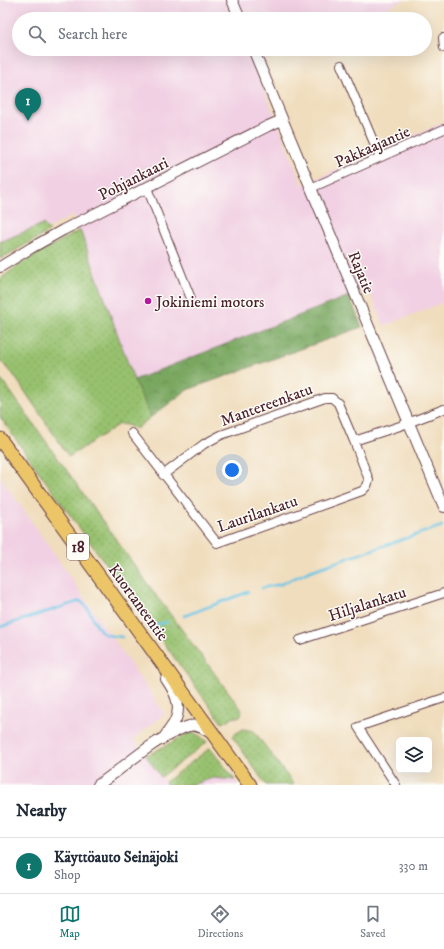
<!DOCTYPE html>
<html lang="en">
<head>
<meta charset="utf-8">
<style>
	body { margin:0; font-family:"IM FELL DW Pica",serif; background:#f6f6f7; color:#1f2937 }
	.controls { position:absolute; right:12px; bottom:12px; display:grid; overflow:hidden; border-radius:6px; box-shadow:0 4px 16px #0002 }
	.controls button { width:36px; height:36px; display:grid; place-items:center; padding:0; border:0; border-bottom:1px solid #e0e1e3; background:#fff; color:#1f2937; font:20px sans-serif }
	.you { position:absolute; left:232px; top:470px; width:14px; height:14px; margin:-10px; border:3px solid #fff; border-radius:50%; background:#1a73e8; box-shadow:0 0 0 6px #1a73e833 }
	.badge { display:grid; place-items:center; width:26px; height:26px; border-radius:50%; background:#0f766e; color:#fff; font-size:13px; font-weight:700 }
	.pin { position:absolute; translate:-50% -33px; filter:drop-shadow(0 1px 2px #0008) }
	.pin::after { content:''; position:absolute; top:21px; width:14px; height:12px; background:inherit; clip-path:polygon(0 0,100% 0,50% 100%) }
	.list { margin:0; padding:0; list-style:none }
	h2 { display:flex; justify-content:space-between; align-items:center; height:52px; margin:0; padding:0 16px; font-size:17px }
	h2 small { font-size:13px; font-weight:400; color:#747a83 }
	.list li { display:grid; grid-template-columns:26px 1fr auto; gap:12px; align-items:center; box-sizing:border-box; height:56px; padding:0 16px; border-top:1px solid #e0e1e3 }
	.list b { display:block; font-size:15px; white-space:nowrap }
	.list p { margin:0; font-size:13px; white-space:nowrap; color:#747a83 }
	.list em { font-size:13px; font-style:normal; color:#747a83 }
	.icon { flex:none; width:22px; height:22px; fill:none; stroke:currentColor; stroke-width:2; stroke-linecap:round; stroke-linejoin:round }
	.map { position:relative; flex:none; width:444px; height:785px; overflow:hidden }
	.search { position:absolute; background:#fff; box-shadow:0 4px 16px #0002; left:12px; right:12px; top:12px; height:44px; display:flex; align-items:center; gap:10px; box-sizing:border-box; padding:0 14px; border-radius:22px; color:#747a83; font-size:15px }
	.sheet { height:108px; background:#fff }
	nav { display:flex; justify-content:space-around; align-items:center; box-sizing:border-box; height:56px; border-top:1px solid #e0e1e3; background:#fff; font-size:11px; color:#747a83 }
	nav a { display:grid; justify-items:center; gap:2px }
	nav .on { color:#0f766e }
	.map>svg:first-child { display:block }
</style>
</head>
<body>
<div class="map">
<svg width="444" height="785" viewBox="0 0 444 785">
	<defs>
		<pattern id="grass-dots" width="8" height="8" patternUnits="userSpaceOnUse"><rect width="8" height="8" fill="#97c16e"/><path d="M2 2h.1M6 6h.1" fill="none" stroke="#84a55f" stroke-width="1.8" stroke-linecap="round"/></pattern>
		<pattern id="forest-crowns" width="20" height="18" patternUnits="userSpaceOnUse"><rect width="20" height="18" fill="#79a761"/><path d="M2 6a3 3 0 1 1 6 0M12 15a3 3 0 1 1 6 0" fill="none" stroke="#658750"/></pattern>
	</defs>
	<rect width="100%" height="100%" fill="#fdfcf7"/>
	<filter id="ink" filterUnits="userSpaceOnUse"><feTurbulence type="fractalNoise" baseFrequency=".025" numOctaves="2"/><feDisplacementMap in="SourceGraphic" scale="8" xChannelSelector="R" yChannelSelector="G"/><feConvolveMatrix kernelMatrix="1 2 1 2 8 2 1 2 1" color-interpolation-filters="sRGB"/></filter>
	<filter id="wash" filterUnits="userSpaceOnUse"><feTurbulence type="fractalNoise" baseFrequency=".012" numOctaves="4" result="noise"/><feDisplacementMap in="SourceGraphic" scale="16" xChannelSelector="R" yChannelSelector="G"/><feGaussianBlur stdDeviation="0.9" result="paint"/><feColorMatrix in="noise" values="0 0 0 0 0 0 0 0 0 0 0 0 0 0 0 0 0 1.4 0 .05"/><feComposite in="paint" operator="in"/></filter>
	<g filter="url(#wash)">
		<rect width="100%" height="100%" fill="#f0ddbd"/>
		<path fill="#f1d0e3" d="M0,0H405L361,19H19V49H290L254,64L302,185L444,122V302L384,326L368,288L134,380L74,215L0,253Z
			M0,476L165,714L133,739L167,785H0Z
			M213,778L235,780L238,785H191Z"/>
		<path fill="url(#grass-dots)" stroke="#70704c" d="M43,224L50,231L0,259V242Z
			M80,230L134,380L151,417L136,429L127,425L119,424L69,457L13,374L0,361V279L23,262Z
			M0,379L5,384L155,594L242,710L241,716L232,718L222,723L51,489L0,417Z
			M243,729L254,731L294,785H266L232,736Z
			M191,732L200,736L207,742L161,777L146,756Z
			M210,748L235,780L213,778L191,785H167L165,782Z"/>
		<path fill="url(#forest-crowns)" stroke="#626346" d="M349,296L362,327L187,390L151,417L134,380Z"/>
		<g fill="none" stroke-linecap="round" stroke-linejoin="round">
			<path stroke="#66c4e4" stroke-width="2.5" d="M262,588L281,584L310,571L442,526
				M184,616L248,592
				M147,626L156,625L167,622
				M0,627L80,601C90,605 93,625 103,633C107,636 117,636 122,637"/>
		</g>
	</g>
	<g filter="url(#ink)">
		<g fill="none" stroke-linecap="round" stroke-linejoin="round">
			<g stroke="#633c41" stroke-width="10">
				<path id="minor" d="M443,38L444,48
					M341,65L380,157
					M147,188L190,296
					M311,188L444,129
					M132,433L217,543L362,491L367,486L369,480L354,441
					M163,475L204,444L221,435L325,398H332L338,403L354,441L400,426L444,409
					M300,640L444,593
					M396,785L358,727L444,698"/>
			</g>
			<g stroke="#633c41" stroke-width="12">
				<path id="tertiary" d="M232,0L240,19
					M253,49L444,507
					M0,267L31,248L63,230L268,126L282,120
					M165,736C168,732 171,727 174,723C183,707 175,692 166,679
					M98,785C123,768 148,744 175,732C179,730 185,727 189,726C198,724 206,730 212,734"/>
			</g>
			<g stroke="#633c41" stroke-width="15">
				<path id="trunk" d="M0,439L250,785"/>
			</g>
			<use href="#minor" stroke="#fff" stroke-width="8"/>
			<use href="#tertiary" stroke="#fff" stroke-width="10"/>
			<use href="#trunk" stroke="#edc569" stroke-width="13"/>
		</g>
	</g>
	<circle fill="#b5179e" stroke="#fdfcf7" stroke-width="1.5" cx="148" cy="301" r="4"/>
	<g text-anchor="middle" stroke-width="3" stroke-linejoin="round" paint-order="stroke">
		<rect fill="#fdfcf7" stroke="#806168" stroke-width="1" x="67" y="534" width="22" height="26" rx="3"/>
		<g font-size="15" font-weight="bold" fill="#4a1f2b">
			<text x="78" y="552">18</text>
		</g>
		<g font-size="16" fill="#4a1f2b" stroke="#fdfcf7">
			<text transform="translate(372 146) rotate(-24)" y="6">Pakkaajantie</text>
			<text transform="translate(133 178) rotate(-27)" y="6">Pohjankaari</text>
			<text transform="translate(362 272) rotate(67)" y="6">Rajatie</text>
			<text transform="translate(266 404) rotate(-20)" y="6">Mantereenkatu</text>
			<text transform="translate(257 513) rotate(-19)" y="6">Laurilankatu</text>
			<text transform="translate(139 602) rotate(54)" y="6">Kuortaneentie</text>
			<text transform="translate(367 603) rotate(-18)" y="6">Hiljalankatu</text>
		</g>
		<g font-size="16" fill="#4a1f2b" stroke="#fdfcf7" text-anchor="start">
			<text x="156" y="307">Jokiniemi motors</text>
		</g>
	</g>
</svg>
<div class="controls">
<button><svg class="icon" aria-label="layers" viewBox="0 0 24 24"><path d="M12 4l9 5-9 5-9-5zM3 14l9 5 9-5"/></svg></button>
</div>
<div class="you"></div>
<div class="pin badge" style="left:28px;top:121px">1</div>
<div class="search"><svg class="icon" aria-label="search" viewBox="0 0 24 24"><circle cx="10" cy="10" r="6"/><path d="M15 15l6 6"/></svg>Search here</div>
</div>
<section class="sheet">
<h2>Nearby<small></small></h2>
<ul class="list">
<li><span class="badge">1</span><div><b>Käyttöauto Seinäjoki</b><p>Shop</p></div><em>330 m</em></li>
</ul>
</section>
<nav>
<a class="on"><svg class="icon" aria-label="map" viewBox="0 0 24 24"><path d="M3 6l6-2 6 2 6-2v14l-6 2-6-2-6 2zM9 4v14M15 6v14"/></svg>Map</a>
<a><svg class="icon" aria-label="directions" viewBox="0 0 24 24"><path d="M12 3l9 9-9 9-9-9zM9 14v-3h6M13 9l2 2-2 2"/></svg>Directions</a>
<a><svg class="icon" aria-label="saved" viewBox="0 0 24 24"><path d="M7 4h10v16l-5-4-5 4z"/></svg>Saved</a>
</nav>
</body>
</html>
